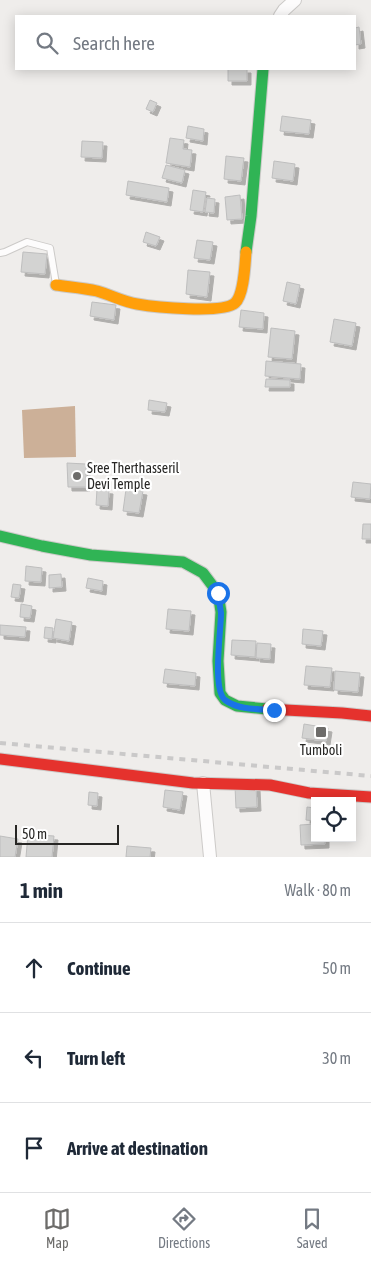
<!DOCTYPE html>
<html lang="en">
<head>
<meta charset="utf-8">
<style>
	body { margin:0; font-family:"Asap Condensed",sans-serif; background:#f2f2f3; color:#1f2937 }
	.controls { position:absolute; right:15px; bottom:15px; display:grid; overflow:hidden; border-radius:0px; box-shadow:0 2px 12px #0003 }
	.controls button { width:45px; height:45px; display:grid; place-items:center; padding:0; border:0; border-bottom:1px solid #e0e1e3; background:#fff; color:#1f2937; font:25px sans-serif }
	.scale { position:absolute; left:15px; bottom:12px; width:104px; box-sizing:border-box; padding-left:5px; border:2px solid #272624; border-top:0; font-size:14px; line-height:18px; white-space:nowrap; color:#272624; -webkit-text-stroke:4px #fff; paint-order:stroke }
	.stop { position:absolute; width:15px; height:15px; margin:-11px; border:4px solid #1a73e8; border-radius:50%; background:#fff }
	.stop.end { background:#1a73e8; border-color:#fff; box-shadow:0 1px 5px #0008 }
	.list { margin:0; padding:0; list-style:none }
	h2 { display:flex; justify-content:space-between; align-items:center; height:65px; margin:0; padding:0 20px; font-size:21px }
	h2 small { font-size:16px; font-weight:400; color:#747a83 }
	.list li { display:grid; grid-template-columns:32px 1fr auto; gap:15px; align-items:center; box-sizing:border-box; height:90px; padding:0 20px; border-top:1px solid #e0e1e3 }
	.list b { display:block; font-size:19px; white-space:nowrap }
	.list em { font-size:16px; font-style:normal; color:#747a83 }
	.icon { flex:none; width:28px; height:28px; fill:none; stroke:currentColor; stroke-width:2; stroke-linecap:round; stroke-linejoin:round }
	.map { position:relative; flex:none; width:371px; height:857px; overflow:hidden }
	.search { position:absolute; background:#fff; box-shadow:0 2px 12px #0003; left:15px; right:15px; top:15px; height:55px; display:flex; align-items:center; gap:12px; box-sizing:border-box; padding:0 18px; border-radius:0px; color:#747a83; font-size:19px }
	.sheet { height:335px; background:#fff }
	nav { display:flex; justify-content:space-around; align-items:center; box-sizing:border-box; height:70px; border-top:1px solid #e0e1e3; background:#fff; font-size:14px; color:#747a83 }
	nav a { display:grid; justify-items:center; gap:2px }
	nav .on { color:#6d6c6a }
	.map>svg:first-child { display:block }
</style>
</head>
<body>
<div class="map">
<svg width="371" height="857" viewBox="0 0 371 857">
	<defs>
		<filter id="shadow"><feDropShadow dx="4" dy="4" stdDeviation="0" flood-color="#0004"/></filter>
	</defs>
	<rect width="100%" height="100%" fill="#efedeb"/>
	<path fill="#ccb098" d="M75,406L76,457L24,458L22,410Z"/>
	<path fill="#d3d3d2" stroke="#bebebe" filter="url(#shadow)" d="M359,27L361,44L355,45V28Z
		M228,69H247V81H228Z
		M150,100L157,103L153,112L146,109Z
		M282,116L311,120L309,134L280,131Z
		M188,126L204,129L203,141L186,138Z
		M170,138L184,140L183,149L192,150L190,167L166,163Z
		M82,141L103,142L102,158L81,157Z
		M226,156L244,158L241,181L224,179Z
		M274,161L295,164L293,181L272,178Z
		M166,165L185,170L182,183L162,178Z
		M128,181L169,188L167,202L126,195Z
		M193,190L206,192L203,212L190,210Z
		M240,195L242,219L227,220L225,197Z
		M207,198L215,199L214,213L205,212Z
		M146,232L160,237L156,246L143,242Z
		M197,240L213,242L210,260L194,258Z
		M23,252L47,254L45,274L21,272Z
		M188,270L210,272L207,297L186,294Z
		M287,282L300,285L296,304L283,301Z
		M92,302L116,305L114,320L90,316Z
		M241,310L264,313L263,329L239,327Z
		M334,319L356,323L352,346L330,342Z
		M271,328L295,331L292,359L268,357Z
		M266,361L301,364L300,379L265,376Z
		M266,379L290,380V387H265Z
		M149,400L167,403L165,412L148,410Z
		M67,463L86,464V487H68Z
		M353,482L371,484L370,499L351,497Z
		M97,489L109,490L108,506L96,505Z
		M126,489L143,491L139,513L123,511Z
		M363,524H371V539H362Z
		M26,566L42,568L41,582L25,581Z
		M61,574L62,587L49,588V575Z
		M88,578L103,581L102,591L86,588Z
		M13,584L21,585L19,598L11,597Z
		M21,604L32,606L30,618L20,617Z
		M168,609L191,611L189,631L166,629Z
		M56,619L72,622L69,641L53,638Z
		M0,625L26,627L25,637L0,635Z
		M45,627L53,628L52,639L44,638Z
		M303,629L323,631L321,646L302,644Z
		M232,640L256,641L255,657L231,655Z
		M257,643L271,644L270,659L256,658Z
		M306,666L332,668L330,687L304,685Z
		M165,669L196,673L195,686L163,683Z
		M335,671L360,673L358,692L334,690Z
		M304,724L328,728L326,741L302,738Z
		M256,786L257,807L236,808L235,787Z
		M165,790L183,792L180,810L163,807Z
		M89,792L98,793L97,806L88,805Z
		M307,807L315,808V821L306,820Z
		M315,824V838H325V844L301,845L300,825Z
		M28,834L54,836L52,857H26Z
		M0,836L18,839L15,857H0Z
		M127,846L151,848L150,857H126Z"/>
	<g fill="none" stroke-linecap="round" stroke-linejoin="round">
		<g stroke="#cccac8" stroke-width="8">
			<path id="lane" d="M0,253L5,252L27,242L50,248L56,284"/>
		</g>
		<g stroke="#cccac8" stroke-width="14">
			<path id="street" d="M280,16L284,10L295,0
				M203,783L210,857"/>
		</g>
		<g stroke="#cccac8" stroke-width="13">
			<path id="fast" d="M246,252L251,216L263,69
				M0,536L42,546L91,555L183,562L203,573L218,593L221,612L218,661L220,693L225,700L237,706L267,709"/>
		</g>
		<g stroke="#cccac8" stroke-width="13">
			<path id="slow" d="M56,285C70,287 84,288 97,291C111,295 124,302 137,304C154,307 223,314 235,303C244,295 245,264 246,252"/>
		</g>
		<g stroke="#cccac8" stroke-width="13">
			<path id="jam" d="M267,709L342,713L371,716
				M0,759L193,783L270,785L309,793L371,797"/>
		</g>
		<use href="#lane" stroke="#fdfcfc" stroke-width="6"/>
		<use href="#street" stroke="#fdfcfc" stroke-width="12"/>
		<use href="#fast" stroke="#30b455" stroke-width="11"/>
		<use href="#slow" stroke="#ff9f0a" stroke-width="11"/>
		<use href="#jam" stroke="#e5322d" stroke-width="11"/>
		<path stroke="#cac9c9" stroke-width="4" stroke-dasharray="6 6" stroke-linecap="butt" d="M0,743L371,776"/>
	</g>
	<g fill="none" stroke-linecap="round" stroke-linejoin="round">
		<path stroke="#1a73e8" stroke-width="6" d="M218,593C219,600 220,606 221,613C221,631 212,689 225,700C238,710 259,709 274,710"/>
	</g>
	<g fill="#6d6c6a" stroke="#fff" stroke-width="2">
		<circle cx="77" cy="476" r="5"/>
		<rect x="315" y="726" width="12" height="12" rx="2.5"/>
	</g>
	<g text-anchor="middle" stroke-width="4.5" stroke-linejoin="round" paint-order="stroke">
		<g font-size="14" fill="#272624" stroke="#fff" text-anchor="start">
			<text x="87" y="473">Sree Therthasseril<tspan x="87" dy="16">Devi Temple</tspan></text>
			<text x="321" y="755" text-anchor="middle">Tumboli</text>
		</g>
	</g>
</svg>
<div class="controls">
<button><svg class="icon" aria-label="locate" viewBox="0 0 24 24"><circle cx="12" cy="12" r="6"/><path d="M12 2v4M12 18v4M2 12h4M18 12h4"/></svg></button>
</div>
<div class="scale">50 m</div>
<div class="stop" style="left:218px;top:593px"></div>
<div class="stop end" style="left:274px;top:710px"></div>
<div class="search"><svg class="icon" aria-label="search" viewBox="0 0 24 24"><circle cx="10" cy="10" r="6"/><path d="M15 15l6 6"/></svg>Search here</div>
</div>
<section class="sheet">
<h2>1 min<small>Walk · 80 m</small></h2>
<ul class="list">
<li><svg class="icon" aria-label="ahead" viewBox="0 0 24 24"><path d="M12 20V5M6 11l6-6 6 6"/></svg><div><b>Continue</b></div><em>50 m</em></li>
<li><svg class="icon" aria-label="left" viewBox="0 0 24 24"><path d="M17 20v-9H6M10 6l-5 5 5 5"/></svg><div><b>Turn left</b></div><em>30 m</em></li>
<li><svg class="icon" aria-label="arrive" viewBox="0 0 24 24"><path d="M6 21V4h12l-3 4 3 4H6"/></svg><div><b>Arrive at destination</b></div></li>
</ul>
</section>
<nav>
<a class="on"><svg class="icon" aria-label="map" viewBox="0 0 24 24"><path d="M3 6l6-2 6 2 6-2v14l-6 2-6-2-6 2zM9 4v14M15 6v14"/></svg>Map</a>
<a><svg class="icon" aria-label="directions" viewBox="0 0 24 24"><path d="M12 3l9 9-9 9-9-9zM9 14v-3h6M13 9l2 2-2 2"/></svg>Directions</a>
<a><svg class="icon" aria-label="saved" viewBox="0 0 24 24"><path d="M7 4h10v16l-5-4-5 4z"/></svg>Saved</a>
</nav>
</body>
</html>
